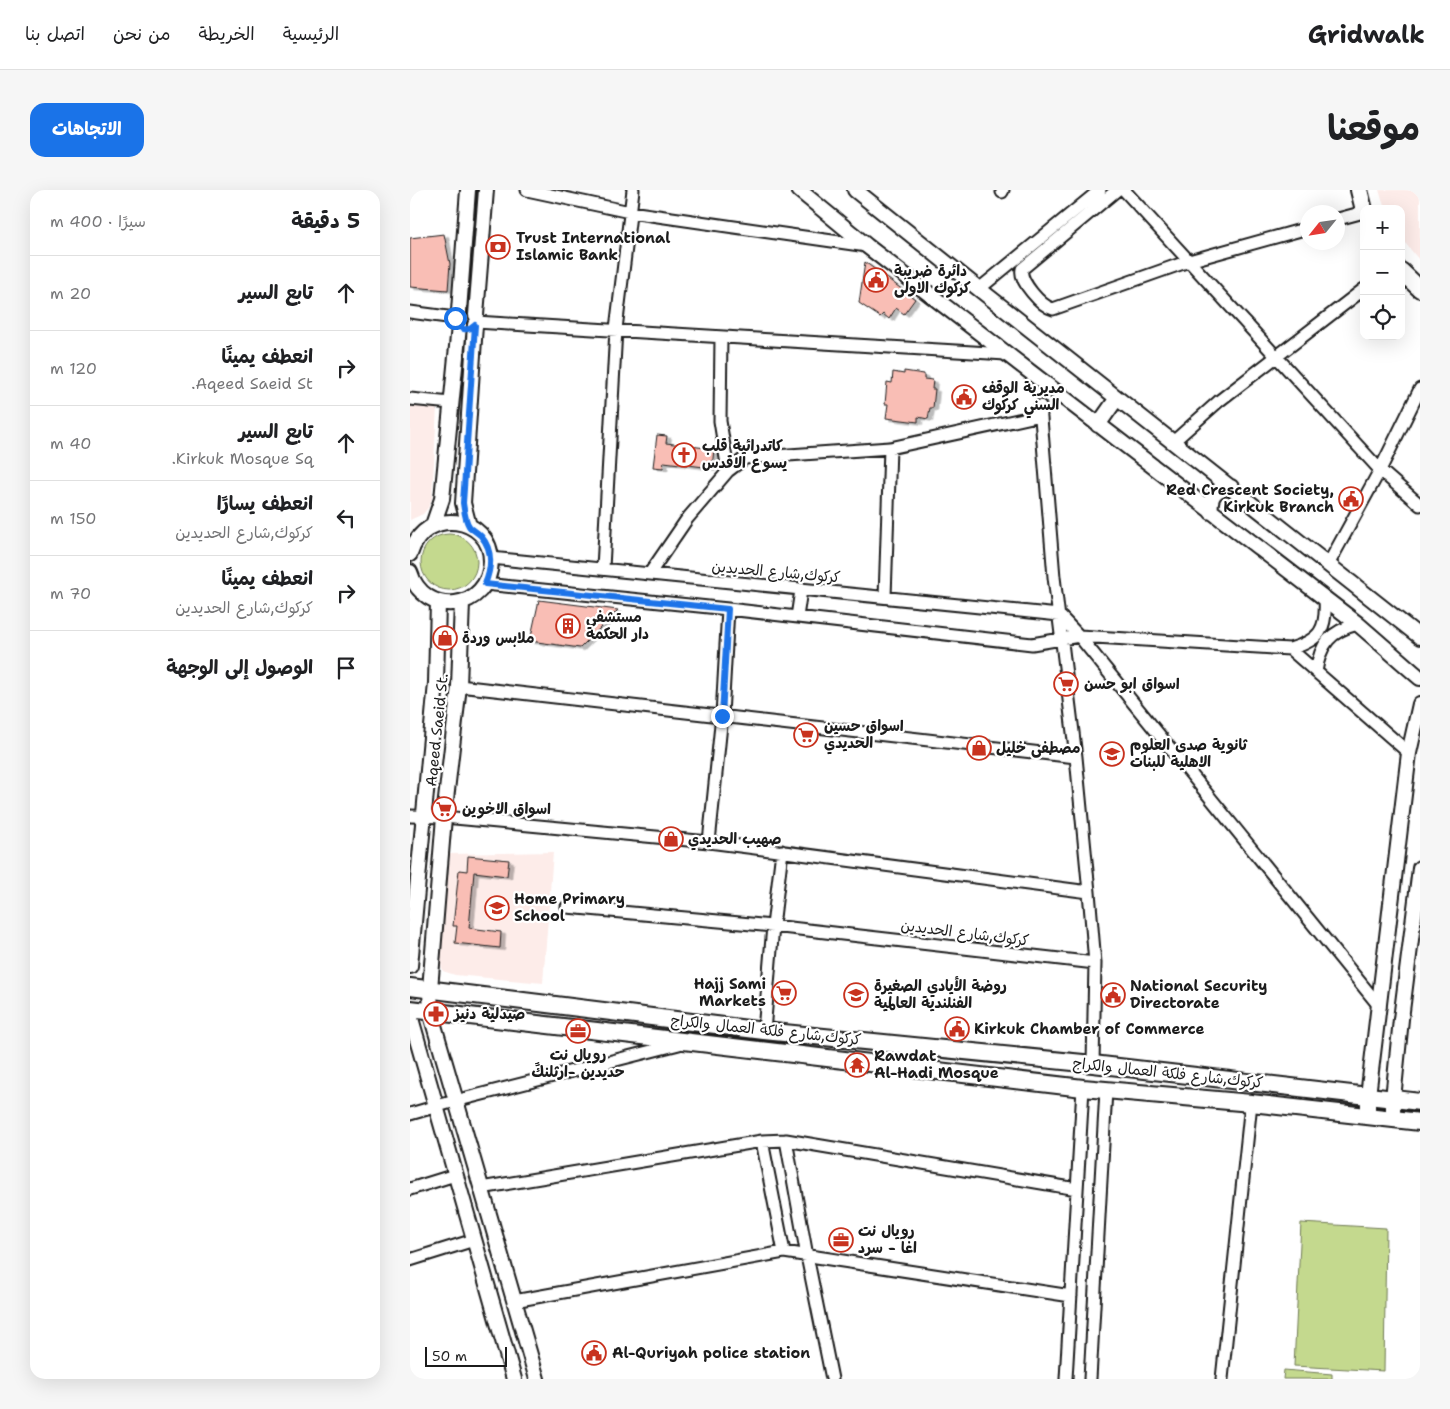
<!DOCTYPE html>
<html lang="ar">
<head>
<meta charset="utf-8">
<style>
	body { margin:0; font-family:"Shantell Sans","Playpen Sans Arabic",sans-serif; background:#f6f6f6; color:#202124; direction:rtl }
	.controls { position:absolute; right:15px; top:15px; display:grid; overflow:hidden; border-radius:10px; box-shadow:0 5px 20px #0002 }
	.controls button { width:45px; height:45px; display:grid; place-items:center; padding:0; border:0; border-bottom:1px solid #e0e0e0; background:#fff; color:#202124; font:25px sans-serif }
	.compass { position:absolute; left:890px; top:15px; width:45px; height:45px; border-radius:50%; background:#fff; box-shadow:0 5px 20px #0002; rotate:240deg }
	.scale { position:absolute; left:15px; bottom:12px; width:82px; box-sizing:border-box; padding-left:5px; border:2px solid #1c1c1c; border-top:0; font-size:14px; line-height:18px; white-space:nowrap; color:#1c1c1c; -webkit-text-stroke:4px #fff; paint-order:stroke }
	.stop { position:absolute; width:15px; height:15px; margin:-11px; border:4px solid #1a73e8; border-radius:50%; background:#fff }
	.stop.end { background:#1a73e8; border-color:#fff; box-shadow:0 1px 5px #0008 }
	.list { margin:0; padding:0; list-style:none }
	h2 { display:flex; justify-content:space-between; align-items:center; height:65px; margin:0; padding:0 20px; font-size:21px }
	h2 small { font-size:16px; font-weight:400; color:#757577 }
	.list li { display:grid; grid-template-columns:32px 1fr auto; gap:15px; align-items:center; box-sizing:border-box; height:75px; padding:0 20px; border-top:1px solid #e0e0e0 }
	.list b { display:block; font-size:19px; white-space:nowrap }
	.list p { margin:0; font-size:16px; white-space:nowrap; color:#757577 }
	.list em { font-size:16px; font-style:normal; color:#757577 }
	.icon { flex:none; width:28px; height:28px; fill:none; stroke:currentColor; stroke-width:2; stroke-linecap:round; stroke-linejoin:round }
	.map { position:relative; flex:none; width:1010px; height:1189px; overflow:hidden; direction:ltr; border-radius:15px }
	header { display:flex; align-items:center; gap:30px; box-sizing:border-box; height:70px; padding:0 25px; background:#fff; border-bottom:1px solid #e0e0e0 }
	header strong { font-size:24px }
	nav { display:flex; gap:28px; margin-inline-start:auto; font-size:18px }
	.intro { display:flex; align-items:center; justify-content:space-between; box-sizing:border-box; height:120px; padding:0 30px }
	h1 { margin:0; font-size:35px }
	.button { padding:12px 22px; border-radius:15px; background:#1a73e8; color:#fff; font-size:18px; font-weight:700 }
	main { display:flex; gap:30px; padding:0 30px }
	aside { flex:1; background:#fff; border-radius:15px; box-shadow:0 5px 20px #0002 }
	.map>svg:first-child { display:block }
</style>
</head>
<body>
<header>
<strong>Gridwalk</strong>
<nav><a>الرئيسية</a><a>الخريطة</a><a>من نحن</a><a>اتصل بنا</a></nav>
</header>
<div class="intro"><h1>موقعنا</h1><a class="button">الاتجاهات</a></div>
<main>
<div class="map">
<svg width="1010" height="1189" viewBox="0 0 1010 1189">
	<defs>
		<filter id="shadow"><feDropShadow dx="4.5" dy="2.5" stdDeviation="0" flood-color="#0004"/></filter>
	</defs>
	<rect width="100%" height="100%" fill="#fff"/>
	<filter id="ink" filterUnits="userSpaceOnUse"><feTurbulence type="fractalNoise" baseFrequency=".02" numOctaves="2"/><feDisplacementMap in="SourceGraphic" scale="10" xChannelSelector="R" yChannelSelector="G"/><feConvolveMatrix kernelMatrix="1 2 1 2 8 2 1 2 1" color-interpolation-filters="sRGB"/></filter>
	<g filter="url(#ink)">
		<path fill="#fdece9" d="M969,0H1010V71L991,48V19H975Z
			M0,215L27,217L22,308L18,318L13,324L0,330Z
			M143,662L133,793L45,785L33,781L30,772L40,664Z"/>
		<path fill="#c4d98e" stroke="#707a55" d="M11 372a28 28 0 1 1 56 0a28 28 0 1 1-56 0Z
			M891,1033L976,1038L974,1181L884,1176Z
			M874,1180L922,1184V1189H873Z"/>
		<path fill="#f9beb5" stroke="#1c1c1c" filter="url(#shadow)" d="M34,44L40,74L38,100L0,97V48Z
			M455,72L505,109L494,124L486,118L479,129L473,124L470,127L449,113Z
			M494,181L514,184V189L523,190L522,199H525L523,218H520L518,229L508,227V232L476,228L478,214H475L477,192L482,193L483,182L494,184Z
			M247,245L257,246L256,253L304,259L302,278L254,272L253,278L243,277Z
			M129,410L208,420L170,458L120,451Z
			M58,666L99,670L97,686L64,682L59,738L91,742L90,758L45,753L47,736H43L49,680L57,681Z"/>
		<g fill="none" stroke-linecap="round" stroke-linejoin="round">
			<g stroke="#1c1c1c" stroke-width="15">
				<path id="minor" d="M117,0L220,22L457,56
					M707,0L612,79C609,91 631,116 643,119L779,71L898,38
					M714,0L970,280L1010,315
					M592,2L593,0
					M928,29L954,22
					M569,99L690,0
					M0,122L45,128
					M66,132L596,164
					M311,147L310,231L318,281
					M0,209L41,213
					M630,216L644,387L666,567L679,702L685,773L683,874
					M763,252L809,211L954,99
					M81,368L649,425L669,446L970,817
					M919,373L970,280L1010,199
					M193,378L206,139L223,0
					M240,383L277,329L318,281L335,268L480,258L631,225
					M75,394L318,419L622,454L669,446L880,459L999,563
					M475,407L480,258
					M387,427L391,400
					M880,459C910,450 917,440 915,409
					M906,482C910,454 920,441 948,434
					M49,496L666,567
					M0,626L34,627L299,652L679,702
					M299,652L312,525L318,419
					M157,717L363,736L685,773
					M354,841L363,736L372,661
					M0,924L45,911L269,854
					M376,950L397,1066L422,1189
					M352,951L374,1062
					M71,998L352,951L376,950L667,999
					M0,999L45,985
					M0,1070L64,1050
					M104,1111L374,1062L661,1106
					M656,1189L673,898
					M680,1189L696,900
					M812,1189L841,913"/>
			</g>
			<g stroke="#1c1c1c" stroke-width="18">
				<path id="tertiary" d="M389,0L457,56L619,181L948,434L1010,488
					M445,0L569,99L1010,447
					M49,121L58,0
					M66,125L76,0
					M688,235L707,208
					M801,322C799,306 805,298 821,297
					M23,335L32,309L49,136
					M59,336L53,313L65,135
					M0,364C15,315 81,326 81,371C80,421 14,429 0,382
					M52,412L49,496L34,627L20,799L21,825L127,1189
					M0,776L26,493L28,412
					M0,825L104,1189
					M958,926V906L999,563L1010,514
					M983,929V909L991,829L1010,678"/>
			</g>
			<g stroke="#1c1c1c" stroke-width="20">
				<path id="secondary" d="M949,0L954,20
					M991,81L1010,99
					M0,797L354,841L683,874L1010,912
					M0,819L673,898L841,913L1010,932"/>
			</g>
			<use href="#minor" stroke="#fff" stroke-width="11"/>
			<use href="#tertiary" stroke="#fff" stroke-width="14"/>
			<use href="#secondary" stroke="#fff" stroke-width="16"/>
		</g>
	</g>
	<g fill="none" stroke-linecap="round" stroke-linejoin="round" filter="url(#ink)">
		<path stroke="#1a73e8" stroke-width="6" d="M45,128C47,139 57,143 65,135L53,313C54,319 55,330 59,336C61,339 67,342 71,346C83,360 82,377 75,394L318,419L312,526"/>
	</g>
	<defs>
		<g id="bank-ring" transform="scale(1.25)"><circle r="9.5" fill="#fff" stroke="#c8321e" stroke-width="1.5"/><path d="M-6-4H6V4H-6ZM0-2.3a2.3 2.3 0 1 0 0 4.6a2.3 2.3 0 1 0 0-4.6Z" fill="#c8321e"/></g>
		<g id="civic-ring" transform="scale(1.25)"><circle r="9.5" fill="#fff" stroke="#c8321e" stroke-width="1.5"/><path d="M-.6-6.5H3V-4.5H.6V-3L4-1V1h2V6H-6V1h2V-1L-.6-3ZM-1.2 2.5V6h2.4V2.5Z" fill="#c8321e"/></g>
		<g id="church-ring" transform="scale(1.25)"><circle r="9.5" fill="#fff" stroke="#c8321e" stroke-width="1.5"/><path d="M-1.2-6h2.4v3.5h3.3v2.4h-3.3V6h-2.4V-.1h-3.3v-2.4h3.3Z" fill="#c8321e"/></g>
		<g id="building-ring" transform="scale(1.25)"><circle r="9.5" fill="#fff" stroke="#c8321e" stroke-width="1.5"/><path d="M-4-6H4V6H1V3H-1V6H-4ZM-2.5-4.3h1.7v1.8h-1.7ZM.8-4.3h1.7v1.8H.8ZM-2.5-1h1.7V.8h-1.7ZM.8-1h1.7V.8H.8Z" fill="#c8321e"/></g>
		<g id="shop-ring" transform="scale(1.25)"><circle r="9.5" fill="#fff" stroke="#c8321e" stroke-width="1.5"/><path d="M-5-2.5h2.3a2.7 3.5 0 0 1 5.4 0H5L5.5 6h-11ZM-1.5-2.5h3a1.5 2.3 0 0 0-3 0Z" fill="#c8321e"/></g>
		<g id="supermarket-ring" transform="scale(1.25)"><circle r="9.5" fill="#fff" stroke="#c8321e" stroke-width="1.5"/><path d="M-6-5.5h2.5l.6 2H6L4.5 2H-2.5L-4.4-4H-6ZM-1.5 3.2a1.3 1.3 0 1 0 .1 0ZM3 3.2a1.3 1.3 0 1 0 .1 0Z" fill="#c8321e"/></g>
		<g id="school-ring" transform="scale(1.25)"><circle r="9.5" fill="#fff" stroke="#c8321e" stroke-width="1.5"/><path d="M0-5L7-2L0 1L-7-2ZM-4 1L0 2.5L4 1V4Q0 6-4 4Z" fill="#c8321e"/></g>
		<g id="pharmacy-ring" transform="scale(1.25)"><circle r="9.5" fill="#fff" stroke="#c8321e" stroke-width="1.5"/><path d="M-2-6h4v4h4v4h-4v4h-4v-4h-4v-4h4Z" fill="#c8321e"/></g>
		<g id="office-ring" transform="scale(1.25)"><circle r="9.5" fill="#fff" stroke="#c8321e" stroke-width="1.5"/><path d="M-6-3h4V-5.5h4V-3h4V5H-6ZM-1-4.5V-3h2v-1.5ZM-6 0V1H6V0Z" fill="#c8321e"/></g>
		<g id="temple-ring" transform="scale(1.25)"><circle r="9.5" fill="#fff" stroke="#c8321e" stroke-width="1.5"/><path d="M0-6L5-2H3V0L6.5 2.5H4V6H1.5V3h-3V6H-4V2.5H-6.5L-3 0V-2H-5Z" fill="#c8321e"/></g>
	</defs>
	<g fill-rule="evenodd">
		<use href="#bank-ring" x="88" y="57"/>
		<use href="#civic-ring" x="466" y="90"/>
		<use href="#civic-ring" x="554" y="207"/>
		<use href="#church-ring" x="274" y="265"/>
		<use href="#civic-ring" x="941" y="309"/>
		<use href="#building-ring" x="158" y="436"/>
		<use href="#shop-ring" x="35" y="448"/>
		<use href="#supermarket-ring" x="656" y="494"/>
		<use href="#supermarket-ring" x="396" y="545"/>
		<use href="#shop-ring" x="569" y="558"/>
		<use href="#school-ring" x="702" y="564"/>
		<use href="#supermarket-ring" x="34" y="619"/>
		<use href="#shop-ring" x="261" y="649"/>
		<use href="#school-ring" x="87" y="718"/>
		<use href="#supermarket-ring" x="374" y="803"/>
		<use href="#school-ring" x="446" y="805"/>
		<use href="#civic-ring" x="703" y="805"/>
		<use href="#pharmacy-ring" x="26" y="824"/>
		<use href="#civic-ring" x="547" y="839"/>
		<use href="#office-ring" x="168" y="841"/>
		<use href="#temple-ring" x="447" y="875"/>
		<use href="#office-ring" x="431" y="1050"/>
		<use href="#civic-ring" x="184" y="1163"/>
	</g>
	<g text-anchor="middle" stroke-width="4.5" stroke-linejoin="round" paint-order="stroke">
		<g font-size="15" font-weight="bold" fill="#1c1c1c" stroke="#fff" text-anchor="start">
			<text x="106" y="53">Trust International<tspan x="106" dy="17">Islamic Bank</tspan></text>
			<text x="484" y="86">دائرة ضريبة<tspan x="484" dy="17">كركوك الاولى</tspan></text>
			<text x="572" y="203">مديرية الوقف<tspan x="572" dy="17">السني كركوك</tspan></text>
			<text x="292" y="261">كاتدرائية قلب<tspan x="292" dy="17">يسوع الاقدس</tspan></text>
			<text x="924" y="305" text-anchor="end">Red Crescent Society,<tspan x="924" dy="17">Kirkuk Branch</tspan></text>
			<text x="176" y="432">مستشفى<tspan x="176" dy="17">دار الحكمة</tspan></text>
			<text x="52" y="453">ملابس وردة</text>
			<text x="674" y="499">اسواق ابو حسن</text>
			<text x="414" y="541">اسواق حسين<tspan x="414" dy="17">الحديدي</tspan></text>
			<text x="720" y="560">ثانوية صدى العلوم<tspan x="720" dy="17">الاهلية للبنات</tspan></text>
			<text x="586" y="563">مصطفى خليل</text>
			<text x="52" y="624">اسواق الاخوين</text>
			<text x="278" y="654">صهيب الحديدي</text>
			<text x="104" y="714">Home Primary<tspan x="104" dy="17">School</tspan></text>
			<text x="356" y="799" text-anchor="end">Hajj Sami<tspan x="356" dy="17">Markets</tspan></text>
			<text x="464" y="801">روضة الأيادي الصغيرة<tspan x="464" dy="17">الفنلندية العالمية</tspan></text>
			<text x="720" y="801">National Security<tspan x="720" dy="17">Directorate</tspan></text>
			<text x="44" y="829">صيدلية دنيز</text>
			<text x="564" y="844">Kirkuk Chamber of Commerce</text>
			<text x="168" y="870" text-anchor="middle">رويال نت<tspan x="168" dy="17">حديدين -ارثلنكً</tspan></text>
			<text x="464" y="871">Rawdat<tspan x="464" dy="17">Al-Hadi Mosque</tspan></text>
			<text x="448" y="1046">رويال نت<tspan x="448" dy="17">اغا - سرد</tspan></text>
			<text x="202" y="1168">Al-Quriyah police station</text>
		</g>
		<g font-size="15" fill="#1c1c1c" stroke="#fff">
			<text transform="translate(366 382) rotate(5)" y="5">كركوك,شارع الحديدين</text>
			<text transform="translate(27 540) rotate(-84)" y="5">Aqeed Saeid St.</text>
			<text transform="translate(555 743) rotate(7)" y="5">كركوك,شارع الحديدين</text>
			<text transform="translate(356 840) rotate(6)" y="5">كركوك,شارع فلكة العمال والكراج</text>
			<text transform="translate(758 883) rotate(6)" y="5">كركوك,شارع فلكة العمال والكراج</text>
		</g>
	</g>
</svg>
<div class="controls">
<button>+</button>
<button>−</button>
<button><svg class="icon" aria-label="locate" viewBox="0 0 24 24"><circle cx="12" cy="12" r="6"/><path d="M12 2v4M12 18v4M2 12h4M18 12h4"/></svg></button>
</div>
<svg class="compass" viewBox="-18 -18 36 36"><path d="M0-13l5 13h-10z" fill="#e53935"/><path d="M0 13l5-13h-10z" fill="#757577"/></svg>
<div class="scale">50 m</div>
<div class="stop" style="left:45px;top:128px"></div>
<div class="stop end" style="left:312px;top:526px"></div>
</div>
<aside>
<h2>5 دقيقة<small>سيرًا · 400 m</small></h2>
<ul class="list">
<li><svg class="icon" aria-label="ahead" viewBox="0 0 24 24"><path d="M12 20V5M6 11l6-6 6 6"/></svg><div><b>تابع السير</b></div><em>20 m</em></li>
<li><svg class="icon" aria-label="right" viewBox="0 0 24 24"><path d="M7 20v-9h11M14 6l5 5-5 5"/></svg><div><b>انعطف يمينًا</b><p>Aqeed Saeid St.</p></div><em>120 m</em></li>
<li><svg class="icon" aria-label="ahead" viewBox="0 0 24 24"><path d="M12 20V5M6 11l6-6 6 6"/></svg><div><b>تابع السير</b><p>Kirkuk Mosque Sq.</p></div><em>40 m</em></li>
<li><svg class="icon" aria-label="left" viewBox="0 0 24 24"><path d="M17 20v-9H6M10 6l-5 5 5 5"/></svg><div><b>انعطف يسارًا</b><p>كركوك,شارع الحديدين</p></div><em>150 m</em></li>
<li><svg class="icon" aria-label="right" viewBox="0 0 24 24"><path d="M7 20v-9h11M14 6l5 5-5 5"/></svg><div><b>انعطف يمينًا</b><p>كركوك,شارع الحديدين</p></div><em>70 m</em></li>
<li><svg class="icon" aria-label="arrive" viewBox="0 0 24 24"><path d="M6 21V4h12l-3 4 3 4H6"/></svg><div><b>الوصول إلى الوجهة</b></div></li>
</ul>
</aside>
</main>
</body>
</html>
